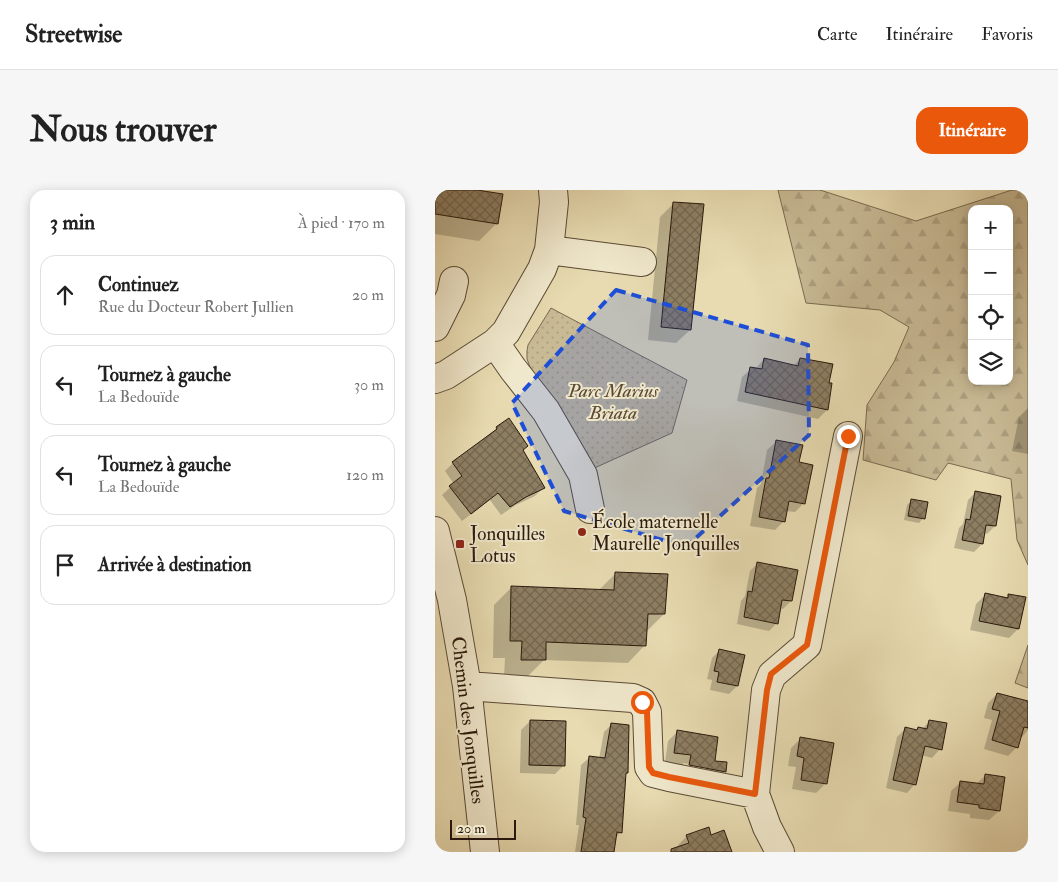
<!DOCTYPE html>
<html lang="fr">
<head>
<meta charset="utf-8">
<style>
	body { margin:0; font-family:"IM FELL Double Pica",serif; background:#f6f6f6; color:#222 }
	.controls { position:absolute; right:15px; top:15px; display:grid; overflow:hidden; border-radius:10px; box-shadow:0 2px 12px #0003 }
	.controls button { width:45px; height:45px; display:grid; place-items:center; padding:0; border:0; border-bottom:1px solid #e0e0e0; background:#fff; color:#222; font:25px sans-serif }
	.scale { position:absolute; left:15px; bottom:12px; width:66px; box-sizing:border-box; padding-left:5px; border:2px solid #2a190c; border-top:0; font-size:14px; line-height:18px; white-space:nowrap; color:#2a190c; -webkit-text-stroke:4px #f0e8cc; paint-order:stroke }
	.stop { position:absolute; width:15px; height:15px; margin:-11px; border:4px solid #ea580c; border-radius:50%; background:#fff }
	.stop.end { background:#ea580c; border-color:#fff; box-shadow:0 1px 5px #0008 }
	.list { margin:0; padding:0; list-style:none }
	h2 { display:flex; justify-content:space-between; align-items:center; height:65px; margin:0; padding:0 20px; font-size:21px }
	h2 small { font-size:16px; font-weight:400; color:#767676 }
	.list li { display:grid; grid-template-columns:32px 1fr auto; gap:15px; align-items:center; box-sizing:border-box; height:80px; margin:0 10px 10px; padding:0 10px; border:1px solid #e0e0e0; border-radius:15px }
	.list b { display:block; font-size:19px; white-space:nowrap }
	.list p { margin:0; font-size:16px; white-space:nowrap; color:#767676 }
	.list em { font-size:16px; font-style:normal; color:#767676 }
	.icon { flex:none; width:28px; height:28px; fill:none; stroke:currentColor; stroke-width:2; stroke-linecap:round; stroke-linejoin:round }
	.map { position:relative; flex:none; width:593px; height:662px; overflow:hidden; border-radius:15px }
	header { display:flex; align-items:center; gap:30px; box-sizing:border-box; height:70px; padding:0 25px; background:#fff; border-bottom:1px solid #e0e0e0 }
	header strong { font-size:24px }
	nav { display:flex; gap:28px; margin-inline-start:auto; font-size:18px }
	.intro { display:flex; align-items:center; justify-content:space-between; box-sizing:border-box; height:120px; padding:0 30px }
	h1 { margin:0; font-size:35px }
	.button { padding:12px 22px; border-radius:15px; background:#ea580c; color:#fff; font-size:18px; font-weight:700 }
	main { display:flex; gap:30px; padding:0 30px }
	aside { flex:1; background:#fff; border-radius:15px; box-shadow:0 2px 12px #0003 }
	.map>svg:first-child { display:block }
</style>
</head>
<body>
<header>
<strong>Streetwise</strong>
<nav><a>Carte</a><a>Itinéraire</a><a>Favoris</a></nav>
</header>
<div class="intro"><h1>Nous trouver</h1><a class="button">Itinéraire</a></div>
<main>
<aside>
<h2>3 min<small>À pied · 170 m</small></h2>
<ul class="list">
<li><svg class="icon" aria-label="ahead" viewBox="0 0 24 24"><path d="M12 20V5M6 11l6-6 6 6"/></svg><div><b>Continuez</b><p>Rue du Docteur Robert Jullien</p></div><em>20 m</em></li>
<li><svg class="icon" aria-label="left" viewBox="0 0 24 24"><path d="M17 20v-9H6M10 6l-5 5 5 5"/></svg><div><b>Tournez à gauche</b><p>La Bedouïde</p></div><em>30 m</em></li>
<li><svg class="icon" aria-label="left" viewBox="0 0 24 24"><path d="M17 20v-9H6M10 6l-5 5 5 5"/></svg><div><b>Tournez à gauche</b><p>La Bedouïde</p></div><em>120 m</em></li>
<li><svg class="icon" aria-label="arrive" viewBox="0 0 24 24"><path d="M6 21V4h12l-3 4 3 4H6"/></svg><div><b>Arrivée à destination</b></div></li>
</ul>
</aside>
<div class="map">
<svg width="593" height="662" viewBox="0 0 593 662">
	<defs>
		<pattern id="forest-firs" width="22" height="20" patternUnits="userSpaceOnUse" patternTransform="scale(1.25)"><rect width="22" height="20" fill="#c8ba95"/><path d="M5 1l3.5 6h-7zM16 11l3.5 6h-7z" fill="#ac9f7f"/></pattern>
		<pattern id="park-dots" width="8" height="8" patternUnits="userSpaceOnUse" patternTransform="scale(1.25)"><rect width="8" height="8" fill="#c8ba95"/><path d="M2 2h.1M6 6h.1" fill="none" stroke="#ac9f7f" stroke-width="1.8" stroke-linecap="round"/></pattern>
		<pattern id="building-cross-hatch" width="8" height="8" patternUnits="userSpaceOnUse" patternTransform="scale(1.25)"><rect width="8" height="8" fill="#8d7e62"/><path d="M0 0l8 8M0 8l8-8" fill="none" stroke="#73664f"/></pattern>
	</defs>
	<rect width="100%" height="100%" fill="#e8dbb1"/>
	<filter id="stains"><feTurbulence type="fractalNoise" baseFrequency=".004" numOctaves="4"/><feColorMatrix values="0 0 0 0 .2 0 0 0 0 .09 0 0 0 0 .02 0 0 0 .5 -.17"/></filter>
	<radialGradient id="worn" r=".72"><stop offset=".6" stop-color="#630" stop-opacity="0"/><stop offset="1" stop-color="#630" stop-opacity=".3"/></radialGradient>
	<path fill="url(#forest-firs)" stroke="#796a50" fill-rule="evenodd" d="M343,0H385L481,31L577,0H593V375L582,350L576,289L513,273L501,290L428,270L432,215L459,172L474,137L445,120L371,113ZM537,19H574V191H537Z
		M593,455V498L580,493Z"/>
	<path fill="url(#park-dots)" stroke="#796a50" d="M116,118L252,190L237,243L155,280L121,220L95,177L92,169V161L93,155Z"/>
	<path fill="#0003" fill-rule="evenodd" d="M0,0H36L62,33L44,51L0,44Z
		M239,13L255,140L241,153L213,150L225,27Z
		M329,169L358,176L365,169L392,194H396L392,220L383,229L302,211L307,187L316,179L320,180L321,178Z
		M593,218V264L577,261L584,227Z
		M62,238L87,260L108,298L100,306L81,315L66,325L55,310L27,331L7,305L19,294L10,281L18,273L53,246Z
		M342,251L363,273L369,313L360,322L351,321L349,331L340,340L315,336L322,298L326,294L332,260Z
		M541,302L560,336L552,344L548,343L547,354L539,362L519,358L524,338L528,334L533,310Z
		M476,311L488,328L484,333L469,330L472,315Z
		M323,373L356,411L348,419L344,418L342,433L334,441L302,434L306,411L310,406L315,381Z
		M180,384L229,424L211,442L210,455L193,473L109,470L92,487H69L70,468H58L59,415L77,397L163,401Z
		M551,404L571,409L574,405L583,439L574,448L535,440L541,414Z
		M285,460L308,466L302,496L294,504L275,500L277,490L272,489L277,468Z
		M562,504L593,512V540L587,547L585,546L582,557L573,566L549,559L557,530L549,528L553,513Z
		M95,531L129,575L120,584L85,583L86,540Z
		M495,531L505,559L497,568L486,565L480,594L472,603L451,598L462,547L470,539L480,541L483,538L487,539Z
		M177,534L192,583L189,586L186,642L180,648L178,662H140L144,635H141L146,575L154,568L164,569L169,542Z
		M243,541L289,582L280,591L245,584L247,575L230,572L233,551ZM248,573L271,577V580L248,575Z
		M366,548L391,593L381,603L357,599L361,577L353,576L356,558Z
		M551,585L569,588L564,621L554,630L535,628V624L513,621L516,601L526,592L541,594Z
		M252,646L275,647L296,662H245L243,655Z"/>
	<path fill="url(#building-cross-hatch)" stroke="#2a190c" d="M0,0H42L68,4L63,34L0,24Z
		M238,12L269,14L256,140L226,137Z
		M329,168L363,176L365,168L398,174L394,193H397L393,220L310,202L315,177L327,179Z
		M74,228L93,256L88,260L110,298L91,307L75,317L63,303L36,324L14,296L27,286L17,272L62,239L61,237Z
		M341,250L368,255L364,272L378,275L370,314L354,311L350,332L324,327L331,288H334Z
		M540,301L566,306L561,336L551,335L548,354L527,350L531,329L535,330Z
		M476,309L493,312L490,329L473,326Z
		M322,372L363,380L357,411L347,410L343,434L309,427L313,401L317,402Z
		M180,382L233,384L230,424H213L211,456L111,452V470H86L87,451H75L76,396L179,400Z
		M550,403L573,408V404L591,407L584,439L544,431Z
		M284,459L310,465L303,496L282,492L284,482L279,481Z
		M562,503L593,511V538L589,537L583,558L557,550L565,521L557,519Z
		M95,530L131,531L130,576L94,575Z
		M494,530L512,533L507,560L490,556L481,595L458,590L470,537L482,540L483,537L492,539Z
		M176,533L194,535L193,583H191L187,643L182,642L179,662H146L151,628L148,627L154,566L170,568Z
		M242,540L283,547L280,571L292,572L291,582L254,575L256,565L239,563Z
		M365,547L399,553L392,594L366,590L369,568L362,566Z
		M550,584L570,587L565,621L544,618V615L522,612L525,591L549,594Z
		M274,637L276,645L289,640L297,662H236V659L254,653L251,645Z"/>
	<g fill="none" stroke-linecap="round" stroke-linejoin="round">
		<g stroke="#5a4a35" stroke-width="30">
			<path id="minor" d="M114,60L207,72
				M0,137L16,105L19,91
				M60,153L78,179L111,221L148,285L155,319
				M0,189L11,185L60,153L71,142L107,79L114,60L119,12L118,0
				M0,341L17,410L32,496L50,662
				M32,496L198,508L207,512L212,522L214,577L218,583L234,587L320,604L331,500L337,485L372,455L413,246
				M320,604L332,637L345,662"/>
		</g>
		<use href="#minor" stroke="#f0e8cc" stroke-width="28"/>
	</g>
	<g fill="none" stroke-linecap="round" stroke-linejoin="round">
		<path stroke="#ea580c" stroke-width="6" d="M207,512L212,522L214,577L218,583L234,587L320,604L332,500L336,484L372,455L413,246"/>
	</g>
	<path fill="#1d4ed8" fill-opacity="0.2" stroke="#1d4ed8" stroke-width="4" stroke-dasharray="10 6" stroke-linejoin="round" d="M181,100L373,155L374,245L251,357L129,321L77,213Z"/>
	<g fill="#8f2418" stroke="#f0e8cc" stroke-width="2">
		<circle cx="147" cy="342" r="5"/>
		<rect x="20" y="349" width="10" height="10" rx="2.5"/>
	</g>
	<g text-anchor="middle" stroke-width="4" stroke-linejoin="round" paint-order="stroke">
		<g font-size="19" font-style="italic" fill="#594935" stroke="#f0e8cc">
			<text x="178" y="207">Parc Marius<tspan x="178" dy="22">Briata</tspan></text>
		</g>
		<g font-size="19" fill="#2a190c" stroke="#f0e8cc" text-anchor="start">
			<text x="157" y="338">École maternelle<tspan x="157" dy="22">Maurelle Jonquilles</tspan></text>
			<text x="35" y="350">Jonquilles<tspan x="35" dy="22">Lotus</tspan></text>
		</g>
		<g font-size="19" fill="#2a190c" stroke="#f0e8cc">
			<text transform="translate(34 530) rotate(83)" y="7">Chemin des Jonquilles</text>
		</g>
	</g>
	<rect width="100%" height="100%" filter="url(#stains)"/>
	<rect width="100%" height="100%" fill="url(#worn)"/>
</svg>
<div class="controls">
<button>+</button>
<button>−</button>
<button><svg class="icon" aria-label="locate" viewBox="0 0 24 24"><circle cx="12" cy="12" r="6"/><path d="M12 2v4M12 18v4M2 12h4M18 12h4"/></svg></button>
<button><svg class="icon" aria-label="layers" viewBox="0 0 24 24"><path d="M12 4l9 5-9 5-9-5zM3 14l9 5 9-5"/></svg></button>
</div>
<div class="scale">20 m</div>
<div class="stop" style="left:207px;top:512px"></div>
<div class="stop end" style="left:413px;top:246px"></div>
</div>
</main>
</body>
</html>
